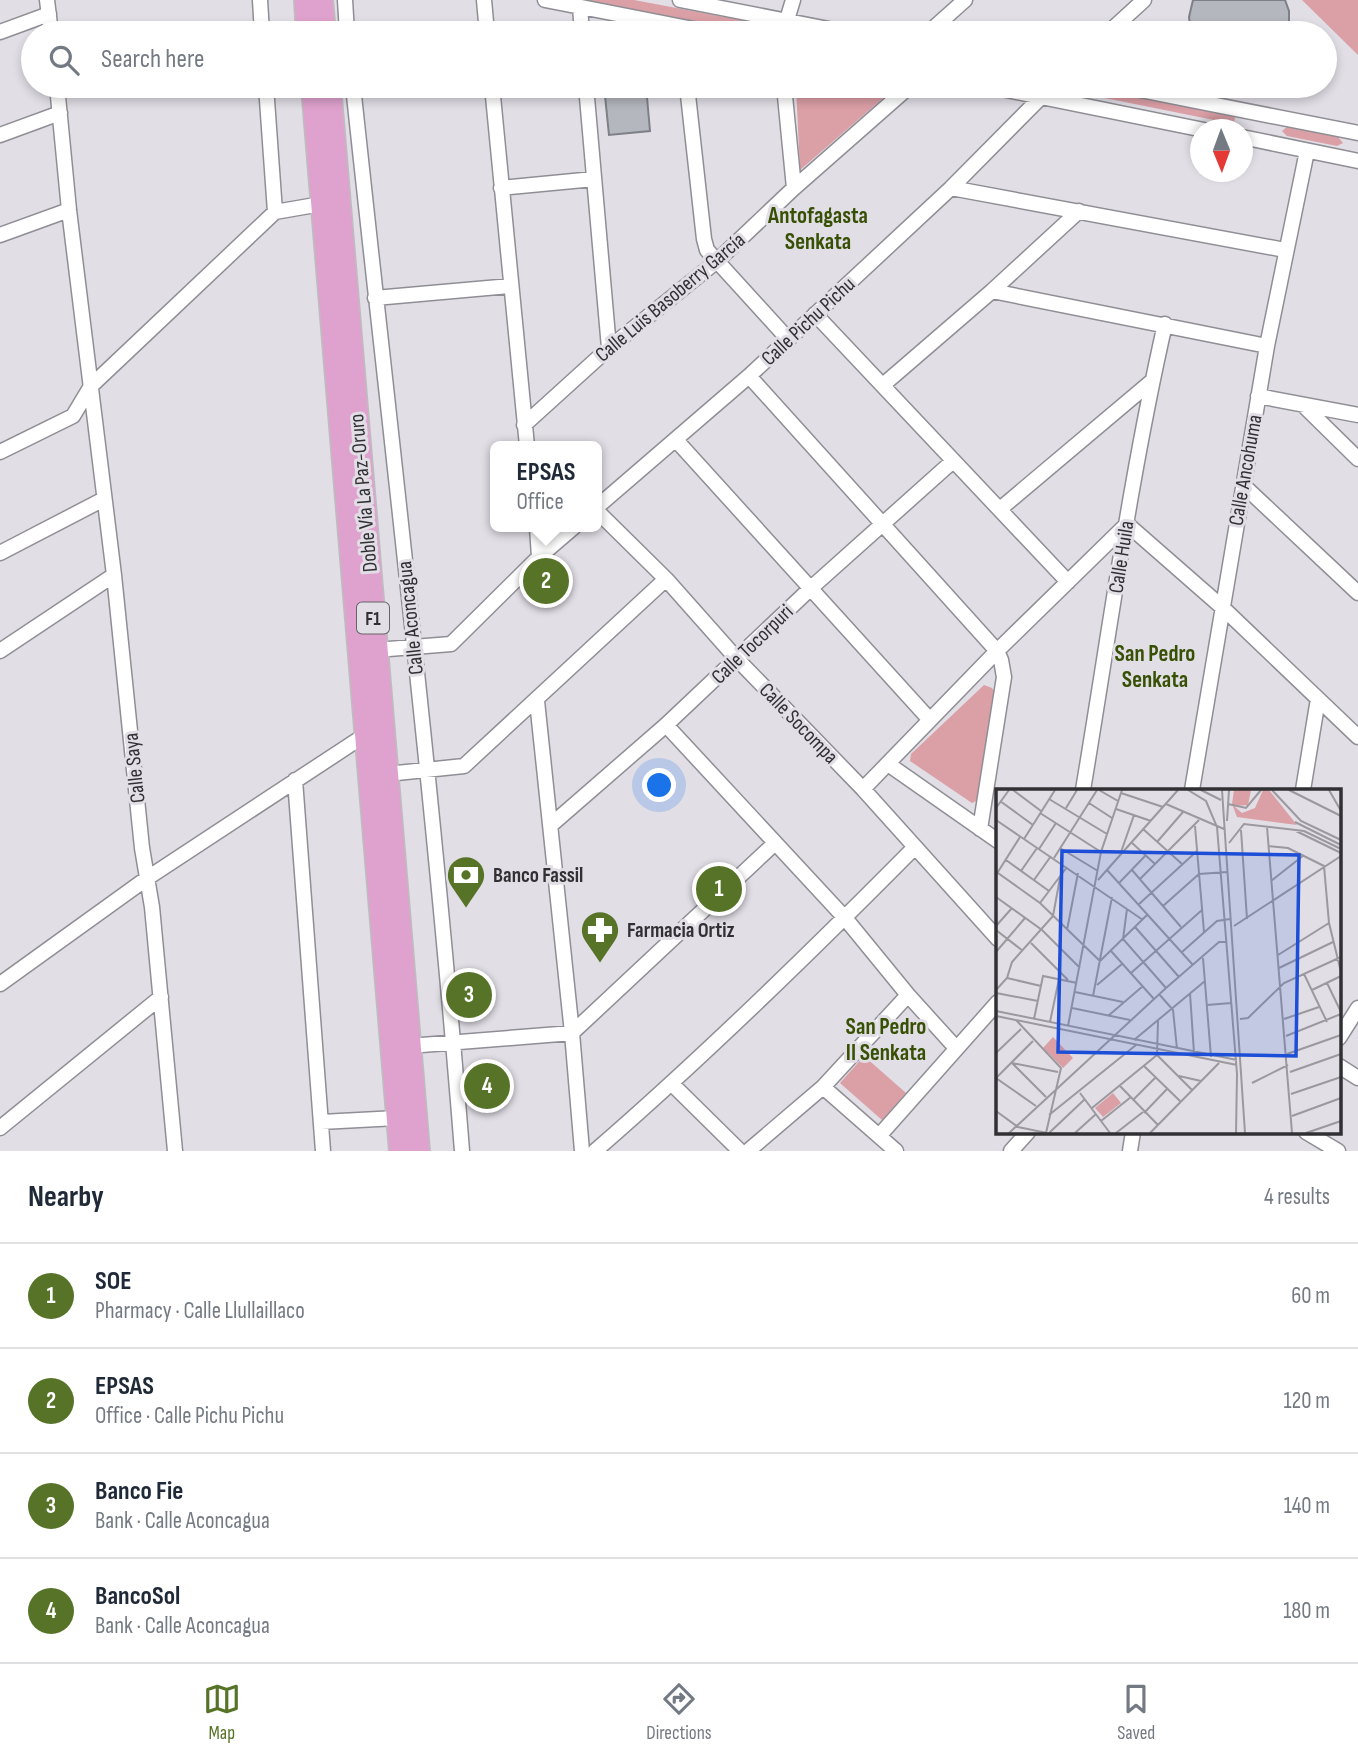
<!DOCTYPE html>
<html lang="en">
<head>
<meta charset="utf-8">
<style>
	body { margin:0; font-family:"Sofia Sans Condensed",sans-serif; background:#f6f6f7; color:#1f2937 }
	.compass { position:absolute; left:1190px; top:119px; width:63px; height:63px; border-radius:50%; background:#fff; box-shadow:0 4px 10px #0003; rotate:179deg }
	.you { position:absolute; left:660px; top:786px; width:24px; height:24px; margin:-18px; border:5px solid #fff; border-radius:50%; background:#1a73e8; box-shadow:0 0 0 10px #1a73e833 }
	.badge { display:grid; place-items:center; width:46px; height:46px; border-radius:50%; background:#567327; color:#fff; font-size:23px; font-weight:700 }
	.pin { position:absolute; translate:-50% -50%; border:4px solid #fff; box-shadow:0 2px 7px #0006 }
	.popup { position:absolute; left:490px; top:441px; width:112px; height:91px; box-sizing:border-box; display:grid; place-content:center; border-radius:10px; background:#fff; filter:drop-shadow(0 2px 5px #0005); font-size:23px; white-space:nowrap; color:#747a83 }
	.popup b { font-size:26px; color:#1f2937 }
	.popup::after { content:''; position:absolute; left:50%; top:100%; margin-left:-14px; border:14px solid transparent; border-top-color:#fff }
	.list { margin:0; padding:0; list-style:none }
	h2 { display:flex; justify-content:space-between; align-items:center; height:91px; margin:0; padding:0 28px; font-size:30px }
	h2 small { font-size:23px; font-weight:400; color:#747a83 }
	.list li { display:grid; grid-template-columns:46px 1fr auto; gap:21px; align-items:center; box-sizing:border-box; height:105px; padding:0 28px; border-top:2px solid #e0e1e3 }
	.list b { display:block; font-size:26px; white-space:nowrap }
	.list p { margin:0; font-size:23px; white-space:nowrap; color:#747a83 }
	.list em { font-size:23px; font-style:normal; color:#747a83 }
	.icon { flex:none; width:38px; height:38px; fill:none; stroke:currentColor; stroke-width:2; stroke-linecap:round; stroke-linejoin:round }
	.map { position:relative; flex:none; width:1358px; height:1151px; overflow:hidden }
	.search { position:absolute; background:#fff; box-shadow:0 4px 10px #0003; left:21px; right:21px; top:21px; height:77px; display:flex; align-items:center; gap:18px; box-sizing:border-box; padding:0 24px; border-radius:38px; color:#747a83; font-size:26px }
	.sheet { height:511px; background:#fff }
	nav { display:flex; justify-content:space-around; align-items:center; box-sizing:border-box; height:98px; border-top:2px solid #e0e1e3; background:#fff; font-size:19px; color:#747a83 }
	nav a { display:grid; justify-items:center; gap:4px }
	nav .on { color:#567327 }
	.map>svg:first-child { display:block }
</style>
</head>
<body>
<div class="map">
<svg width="1358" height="1151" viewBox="0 0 1358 1151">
	<rect width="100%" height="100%" fill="#e1dee6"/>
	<path fill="#db9fa6" d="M581,0H634L756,23L759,31L748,33Z
		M1302,0H1358V55Z
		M796,86H897L800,170Z
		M1080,86L1232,112L1235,118L1234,122L1229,123L1080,93L1078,87Z
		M1288,126L1338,137L1343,143L1337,146L1287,136L1282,131Z
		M984,685L992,688L995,693L978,800L972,803L910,761L911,754Z
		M864,1056L906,1093L882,1120L840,1083Z"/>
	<path fill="#b4b7be" stroke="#7d8087" stroke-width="2" d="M1193,0H1285L1289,11V28L1288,33H1191L1189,17Z
		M604,86H646L650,131L609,135Z"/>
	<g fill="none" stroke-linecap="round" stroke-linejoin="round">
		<g stroke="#908e95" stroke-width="17">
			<path id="minor" d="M47,0L51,33
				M260,0L262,33
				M345,0L347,33
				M484,0L487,33
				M545,0L714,33
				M680,0L849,33
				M580,7L582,33
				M0,32L49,14
				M783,33L793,0
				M928,33L965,0
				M1108,33L1144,0
				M57,86L69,210L114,575L142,848L152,907L175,1151
				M266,86L275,212
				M353,86C391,441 434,795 462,1151
				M492,86L527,446
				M586,86L609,348
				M687,86L704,239L707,250L788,339
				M784,86L794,188
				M987,86L1204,130
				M1120,86L1358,133
				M0,135L60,113
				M1242,137L1358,161
				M501,188L594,179
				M951,188L1285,250
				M0,235L69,210
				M992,291L1267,346
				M375,298L511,286
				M815,314L1068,582
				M749,376L997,651L1001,660L1004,677L980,829
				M883,385L992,291L1079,211
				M1258,396L1358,415
				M1303,405L1358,459
				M524,425L609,348L717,261L794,188L910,86
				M676,440L930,720
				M0,452L73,416L91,386L275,212L321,204
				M1243,485L1358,593
				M597,507L749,376L951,188L1052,86
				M1000,509L1152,381
				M597,511L666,579L737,659L863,789L998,939
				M537,527L539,557
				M0,553L104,499
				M376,650L451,644L539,557L574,527
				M0,651L114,575
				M537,701L572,1033L582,1151
				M666,725L845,918L908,995L956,1048
				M888,764L998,841
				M387,774L464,766L666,579
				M295,780L323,1151
				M863,789L997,651L1127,524L1223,608L1358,737
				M1083,790C1109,635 1130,478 1165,324
				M1192,790L1267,346L1307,151
				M1303,790L1318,699
				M551,825L666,725L811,588L953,461
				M0,984L146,879L365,735
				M1339,1038L1358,1008
				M409,1046L572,1033L774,844
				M1339,1066L1358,1078
				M672,1084L740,1151
				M823,1087L896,1151
				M321,1122L397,1118
				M0,1128L161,997
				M1306,1132L1338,1151
				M879,1136L998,1002
				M595,1151C706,1055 811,952 914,848
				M748,1151L823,1087L908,995
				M1011,1151L1028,1132
				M1130,1151L1133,1132"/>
		</g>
		<g stroke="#bdbdbe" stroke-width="24">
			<path id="highway" d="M305,0L307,33
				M322,0L325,33
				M312,86L400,1151
				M330,86L419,1151"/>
		</g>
		<use href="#minor" stroke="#fff" stroke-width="14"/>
		<use href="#highway" stroke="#dfa2ce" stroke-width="21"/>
	</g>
	<defs>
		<g id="bank-pin" transform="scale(2.0125)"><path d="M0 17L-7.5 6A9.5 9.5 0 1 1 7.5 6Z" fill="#567327" stroke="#e1dee6"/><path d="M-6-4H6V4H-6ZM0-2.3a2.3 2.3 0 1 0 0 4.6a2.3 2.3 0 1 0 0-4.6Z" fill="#fff"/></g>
		<g id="pharmacy-pin" transform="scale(2.0125)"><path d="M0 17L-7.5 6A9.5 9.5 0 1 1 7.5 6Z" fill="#567327" stroke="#e1dee6"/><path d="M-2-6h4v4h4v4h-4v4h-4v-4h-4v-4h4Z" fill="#fff"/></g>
	</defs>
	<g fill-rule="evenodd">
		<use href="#bank-pin" x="466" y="875"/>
		<use href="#pharmacy-pin" x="600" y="930"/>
	</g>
	<g text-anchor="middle" stroke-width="6" stroke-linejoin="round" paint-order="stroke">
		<rect fill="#e1dee6" stroke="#666469" stroke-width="2" x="357" y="602.5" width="32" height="31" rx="5"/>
		<g font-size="19" font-weight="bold" fill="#313033">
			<text x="373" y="625">F1</text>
		</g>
		<g font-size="21" fill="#313033" stroke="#e1dee6">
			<text transform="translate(670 297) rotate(-40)" y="7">Calle Luis Basoberry García</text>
			<text transform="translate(808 321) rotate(-43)" y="7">Calle Pichu Pichu</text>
			<text transform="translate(1245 470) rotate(-80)" y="7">Calle Ancohuma</text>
			<text transform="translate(363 493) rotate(-95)" y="7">Doble Vía La Paz-Oruro</text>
			<text transform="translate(1121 557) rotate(-81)" y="7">Calle Huila</text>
			<text transform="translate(410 618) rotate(-96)" y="7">Calle Aconcagua</text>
			<text transform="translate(752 644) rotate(-44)" y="7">Calle Tocorpuri</text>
			<text transform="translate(799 723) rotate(46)" y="7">Calle Socompa</text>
			<text transform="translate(134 768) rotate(-96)" y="7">Calle Saya</text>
		</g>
		<g font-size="21" font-weight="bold" fill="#313033" stroke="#e1dee6" text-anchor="start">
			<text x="493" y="882">Banco Fassil</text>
			<text x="627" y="937">Farmacia Ortiz</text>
		</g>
		<g font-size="23" font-weight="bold" fill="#375004" stroke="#e1dee6">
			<text x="818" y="223">Antofagasta<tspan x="818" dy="26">Senkata</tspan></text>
			<text x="1155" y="661">San Pedro<tspan x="1155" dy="26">Senkata</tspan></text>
			<text x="886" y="1034">San Pedro<tspan x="886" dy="26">II Senkata</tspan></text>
		</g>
	</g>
	<g transform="translate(996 789)">
		<rect width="345" height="345" fill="#e1dee6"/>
		<path d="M238,1H255L252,16L238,17L246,24L259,19L267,1H273L301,36L241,28L236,15ZM57,248L77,269L67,279L47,259ZM117,304L125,314L107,328L99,319Z" fill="#db9fa6"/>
		<path fill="none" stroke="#9b989e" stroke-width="2" d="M17,1L45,22M103,1L122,12M192,1L210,12L221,38L241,285L240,344M205,1L225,11M226,1L249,344M276,1L305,32L345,51M293,1L345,27M333,1L345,22M125,4L167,18M53,10L111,45M4,12L37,36M93,14L116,29M170,15L228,40M232,15L250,19L265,1M0,19L13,1M70,19L81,1M120,20L155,32M44,24L105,63M0,31L147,131M231,32L233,1M299,33L345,56M199,37L208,143M271,38L296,344M147,40L186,75M245,41L251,130M300,42L345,64M28,50L59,1M135,53L159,75M161,53L187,23M233,54L248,35L308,42L345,60M272,57L292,59L328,77L333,134L345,183M64,59L102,82M43,60L60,34M125,63L138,26M58,69L101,1M10,71L53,102M111,81L197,176M136,81L185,138M25,82L41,59M2,84L44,114L104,172L151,126M0,86L24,48M144,90L203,31M38,91L55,67M102,91L182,1M275,92L308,66M123,94L150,66M0,108L46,141L84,179M44,114L71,78M142,116L201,62M167,117L203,85L231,83M131,120L127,150L170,199M0,137L16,119M238,137L345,67M139,138L183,188M0,141L27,162M71,141L82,84M35,154L72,191M115,162L158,210M0,163L29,129M186,163L221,132L234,130M282,166L333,134M207,169L215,268M283,179L337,153M135,184L206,121M308,185L331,233M11,189L45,197M331,194L345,223M101,196L126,175M0,201L11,189L16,173L57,127L64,89M316,201L345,187M79,203L127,213M0,204L42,212M194,204L198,264M163,205L177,221L181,260M97,207L116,108M211,216L235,214M76,219L134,231M0,222L241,271M0,227L241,276M112,227L147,197M38,230L47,187L81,194M244,230L252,229L288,194L345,168M288,230L323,218M20,231L65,279L50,344M54,233L63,190M72,237L105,63L126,1M290,247L345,225M138,251L209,192M37,252L0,289L40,317M0,264L25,240M291,265L345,246M161,266L196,301M16,274L50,308M16,274L62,283M148,277L184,312M294,283L345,265M183,287L205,292M256,294L292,276M124,297L162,336M84,304L114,344M295,305L345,288M137,311L160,288M96,319L161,266L162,232M0,322L22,338L51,344M148,324L171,300M53,326L140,256M296,327L345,309M105,332L135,308M13,344L170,199L223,153H231M53,344L89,310M79,344L100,325M120,344L147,323M154,344L223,274M310,344L345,332"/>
		<path fill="#1d4ed8" fill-opacity="0.15" stroke="#1d4ed8" stroke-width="3.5" d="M66,62L303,66L300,267L62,263Z"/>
		<rect width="345" height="345" fill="none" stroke="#313033" stroke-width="3.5"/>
	</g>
</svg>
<svg class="compass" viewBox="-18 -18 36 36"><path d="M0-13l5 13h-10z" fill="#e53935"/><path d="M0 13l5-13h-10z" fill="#747a83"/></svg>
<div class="you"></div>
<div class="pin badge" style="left:719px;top:889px">1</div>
<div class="pin badge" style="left:546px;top:581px">2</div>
<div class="popup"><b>EPSAS</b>Office</div>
<div class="pin badge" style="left:469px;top:995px">3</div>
<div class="pin badge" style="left:487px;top:1086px">4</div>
<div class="search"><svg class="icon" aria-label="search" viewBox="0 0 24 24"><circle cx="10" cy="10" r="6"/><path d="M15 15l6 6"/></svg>Search here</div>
</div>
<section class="sheet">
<h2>Nearby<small>4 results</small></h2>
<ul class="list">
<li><span class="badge">1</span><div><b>SOE</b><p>Pharmacy · Calle Llullaillaco</p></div><em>60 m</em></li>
<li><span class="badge">2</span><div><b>EPSAS</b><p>Office · Calle Pichu Pichu</p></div><em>120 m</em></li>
<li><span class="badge">3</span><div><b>Banco Fie</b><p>Bank · Calle Aconcagua</p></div><em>140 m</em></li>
<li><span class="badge">4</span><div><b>BancoSol</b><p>Bank · Calle Aconcagua</p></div><em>180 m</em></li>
</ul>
</section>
<nav>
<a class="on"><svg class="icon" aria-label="map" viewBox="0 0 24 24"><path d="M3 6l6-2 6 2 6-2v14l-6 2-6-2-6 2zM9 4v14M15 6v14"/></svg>Map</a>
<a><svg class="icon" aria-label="directions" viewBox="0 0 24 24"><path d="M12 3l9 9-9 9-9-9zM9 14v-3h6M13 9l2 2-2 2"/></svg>Directions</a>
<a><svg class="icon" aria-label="saved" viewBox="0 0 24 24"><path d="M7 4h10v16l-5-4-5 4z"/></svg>Saved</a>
</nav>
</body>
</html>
